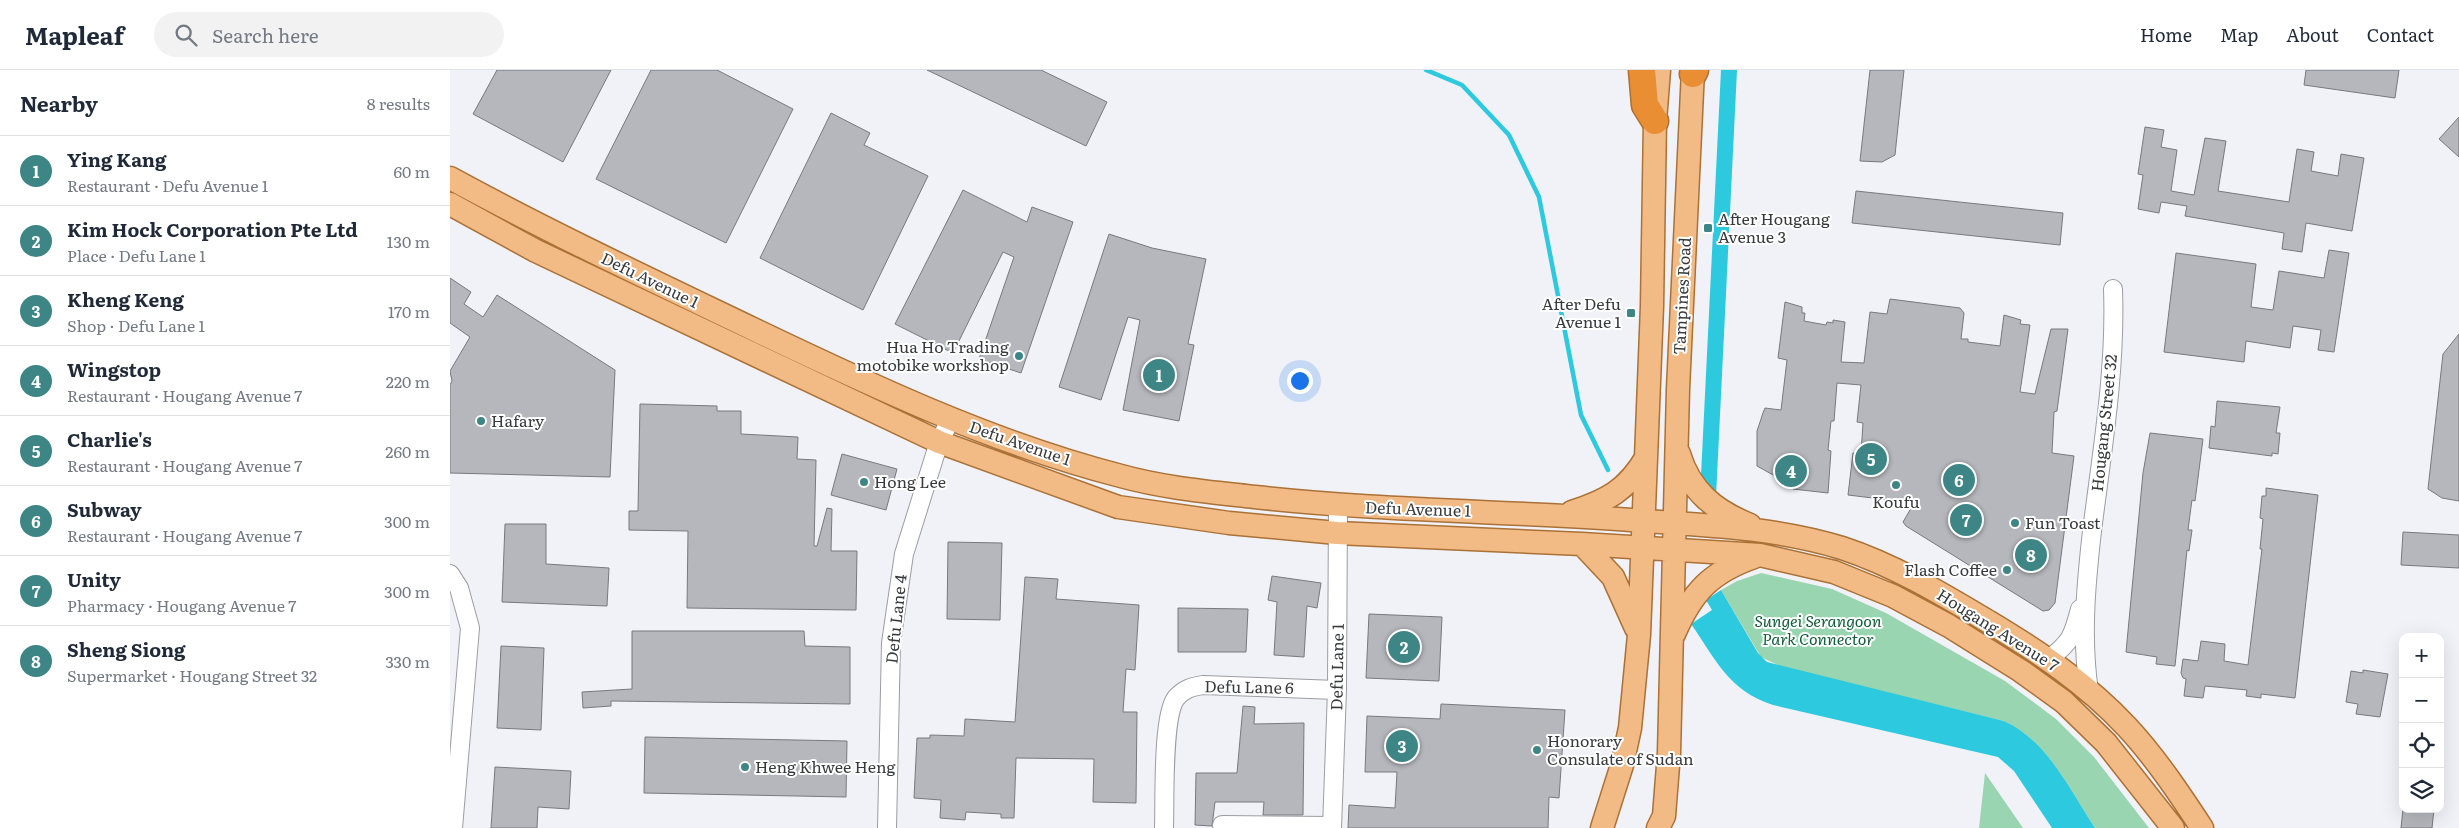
<!DOCTYPE html>
<html lang="en">
<head>
<meta charset="utf-8">
<style>
	body { margin:0; font-family:Literata,serif; background:#f2f2f3; color:#1f2937 }
	.controls { position:absolute; right:15px; bottom:15px; display:grid; overflow:hidden; border-radius:10px; box-shadow:0 5px 20px #0002 }
	.controls button { width:45px; height:45px; display:grid; place-items:center; padding:0; border:0; border-bottom:1px solid #e0e1e3; background:#fff; color:#1f2937; font:25px sans-serif }
	.you { position:absolute; left:849px; top:310px; width:18px; height:18px; margin:-12px; border:4px solid #fff; border-radius:50%; background:#1a73e8; box-shadow:0 0 0 8px #1a73e833 }
	.badge { display:grid; place-items:center; width:32px; height:32px; border-radius:50%; background:#3e8685; color:#fff; font-size:16px; font-weight:700 }
	.pin { position:absolute; translate:-50% -50%; border:2px solid #fff; box-shadow:0 1px 5px #0006 }
	.list { margin:0; padding:0; list-style:none }
	h2 { display:flex; justify-content:space-between; align-items:center; height:65px; margin:0; padding:0 20px; font-size:21px }
	h2 small { font-size:16px; font-weight:400; color:#747a83 }
	.list li { display:grid; grid-template-columns:32px 1fr auto; gap:15px; align-items:center; box-sizing:border-box; height:70px; padding:0 20px; border-top:1px solid #e0e1e3 }
	.list b { display:block; font-size:19px; white-space:nowrap }
	.list p { margin:0; font-size:16px; white-space:nowrap; color:#747a83 }
	.list em { font-size:16px; font-style:normal; color:#747a83 }
	.icon { flex:none; width:28px; height:28px; fill:none; stroke:currentColor; stroke-width:2; stroke-linecap:round; stroke-linejoin:round }
	.map { position:relative; flex:none; width:2009px; height:758px; overflow:hidden }
	header { display:flex; align-items:center; gap:30px; box-sizing:border-box; height:70px; padding:0 25px; background:#fff; border-bottom:1px solid #e0e1e3 }
	header strong { font-size:24px }
	nav { display:flex; gap:28px; margin-inline-start:auto; font-size:18px }
	.search { width:350px; height:45px; background:#f2f2f3; display:flex; align-items:center; gap:12px; box-sizing:border-box; padding:0 18px; border-radius:28px; color:#747a83; font-size:19px }
	main { display:flex }
	aside { flex:1; background:#fff }
	.map>svg:first-child { display:block }
</style>
</head>
<body>
<header>
<strong>Mapleaf</strong>
<div class="search"><svg class="icon" aria-label="search" viewBox="0 0 24 24"><circle cx="10" cy="10" r="6"/><path d="M15 15l6 6"/></svg>Search here</div>
<nav><a>Home</a><a>Map</a><a>About</a><a>Contact</a></nav>
</header>
<main>
<aside>
<h2>Nearby<small>8 results</small></h2>
<ul class="list">
<li><span class="badge">1</span><div><b>Ying Kang</b><p>Restaurant · Defu Avenue 1</p></div><em>60 m</em></li>
<li><span class="badge">2</span><div><b>Kim Hock Corporation Pte Ltd</b><p>Place · Defu Lane 1</p></div><em>130 m</em></li>
<li><span class="badge">3</span><div><b>Kheng Keng</b><p>Shop · Defu Lane 1</p></div><em>170 m</em></li>
<li><span class="badge">4</span><div><b>Wingstop</b><p>Restaurant · Hougang Avenue 7</p></div><em>220 m</em></li>
<li><span class="badge">5</span><div><b>Charlie's</b><p>Restaurant · Hougang Avenue 7</p></div><em>260 m</em></li>
<li><span class="badge">6</span><div><b>Subway</b><p>Restaurant · Hougang Avenue 7</p></div><em>300 m</em></li>
<li><span class="badge">7</span><div><b>Unity</b><p>Pharmacy · Hougang Avenue 7</p></div><em>300 m</em></li>
<li><span class="badge">8</span><div><b>Sheng Siong</b><p>Supermarket · Hougang Street 32</p></div><em>330 m</em></li>
</ul>
</aside>
<div class="map">
<svg width="2009" height="758" viewBox="0 0 2009 758">
	<rect width="100%" height="100%" fill="#f1f2f8"/>
	<path fill="#99d5b0" d="M1311,503L1382,519L1436,543L1555,611L1606,649L1644,687L1699,758H1645C1620,720 1597,670 1554,651L1332,597L1311,587L1271,520L1287,511Z
		M1535,703L1573,758H1529Z"/>
	<path fill="#2dc9de" d="M1271,520L1308,583L1317,592L1554,651C1597,670 1620,720 1645,758H1602L1564,701L1548,687L1323,635C1278,620 1267,591 1241,554L1262,540L1256,530Z"/>
	<g fill="none" stroke-linecap="round" stroke-linejoin="round">
		<path stroke="#2dc9de" stroke-width="4.5" d="M976,0L1012,15L1059,65L1089,127L1131,345L1158,400"/>
		<path stroke="#2dc9de" stroke-width="16" d="M1258,426L1279,0"/>
	</g>
	<path fill="#b5b7bc" stroke="#78797e" d="M47,0H161L113,92L23,44Z
		M201,0H267L343,39L276,173L146,109Z
		M477,0H591L657,32L636,76Z
		M1420,0H1454L1445,85L1432,92L1410,91Z
		M1856,0H1949L1945,28L1854,15Z
		M381,43L420,63L414,75L478,106L413,240L310,188Z
		M2009,47V87L1989,69Z
		M1695,57L1714,60L1711,77L1727,80L1721,121L1744,125L1755,68L1776,71L1768,121L1839,132L1847,79L1864,82L1861,101L1888,106L1891,84L1914,88L1902,161L1856,153L1852,182L1832,179L1834,163L1735,146L1737,136L1711,132L1709,143L1688,139L1693,105L1688,104Z
		M513,120L577,152L582,137L623,152L571,303L529,289L564,187L553,182L503,283L445,254Z
		M1406,121L1613,143L1610,175L1402,153Z
		M659,164L702,178L756,189L738,274L744,275L729,351L673,340L690,250L678,247L651,330L609,317Z
		M1879,180L1899,183L1884,282L1868,280L1871,260L1843,256L1840,278L1796,271L1794,292L1714,282L1726,183L1806,194L1801,237L1823,240L1829,201L1874,208Z
		M0,208L21,222L14,234L33,247L47,225L165,300L160,407L0,403V315L2,311L0,301L20,267L0,253Z
		M1440,229L1510,238L1514,243L1511,269H1518V272L1550,276L1554,245L1571,250L1570,254L1580,255L1570,322L1585,324L1601,259H1618L1607,341L1604,342L1602,383L1624,386L1605,533L1599,540L1593,541L1456,456L1453,452L1464,433L1398,425L1403,383L1411,384L1413,353L1407,352L1411,315L1387,313L1384,351H1381L1378,380L1381,381L1378,423L1343,419V416L1307,396V361L1313,343L1315,338L1331,340L1337,290L1328,288L1335,232L1352,237V243H1355L1354,251L1376,255L1377,252L1383,253V250L1395,252L1391,292L1414,293L1420,242L1437,244Z
		M2009,264V431L1992,428L1978,419L1993,284Z
		M1767,331L1830,337L1826,363H1830L1828,384L1822,383V386L1759,378L1761,356L1765,357Z
		M190,334L267,336V341H291V364L348,367L347,389L366,390L364,476H367L377,438L382,439L381,481H407L406,540L237,538L238,461L179,460V441H188Z
		M1700,363L1753,369L1745,431L1742,430L1741,437L1738,460H1742L1739,481L1737,480L1725,596L1706,594L1707,587L1676,582L1693,403Z
		M392,384L447,399L436,440L381,425Z
		M1816,418L1868,425L1845,628L1811,624V628L1796,626L1797,620L1755,616L1753,628L1734,626L1736,609L1733,608L1731,603L1733,589L1748,591L1751,571L1775,574L1774,591L1798,595L1812,479H1810L1813,449L1810,448L1812,426H1816Z
		M55,454H96V494L159,498L157,536L52,532Z
		M1953,462L2009,465V498L1951,495Z
		M498,472L552,473L550,550L497,549Z
		M822,506L871,513L867,538L857,536L854,587L824,585L827,532L818,530Z
		M575,507L608,509L606,529L689,535L685,600L676,599L673,642H687L686,733L643,732L644,689L566,688L564,748H551V744L516,742L515,750L490,748L491,730L464,728L467,668H480V665L514,666L515,649L565,652Z
		M728,538L798,539L796,582H728Z
		M919,544L992,547L989,611L916,608Z
		M182,561H354L355,576L400,577V634L161,631V636L133,638L132,622L182,619Z
		M51,576L94,578L91,660L47,658Z
		M1913,600L1938,604L1930,647L1906,644L1908,634L1896,632L1901,601L1913,603Z
		M991,634L1115,640L1109,728L1099,727L1098,758H898L899,735L945,738L947,702H915L917,646L990,649Z
		M793,636L805,637L804,654L854,653L853,745H813L814,732H765L762,756L745,755L746,703H787Z
		M195,667L397,671L396,727L194,723Z
		M45,697L121,701L119,739L88,737L87,758H41Z
		M1953,739H1984L1982,758H1951Z"/>
	<g fill="none" stroke-linecap="round" stroke-linejoin="round">
		<g stroke="#9b9da2" stroke-width="20">
			<path id="minor" d="M0,504L9,518L20,558L3,758
				M1599,589C1621,572 1623,566 1630,539
				M1639,621C1631,568 1636,514 1642,461C1652,381 1666,300 1663,219
				M772,755L882,756
				M437,758L441,573L454,484L489,372L501,349
				M714,758C715,732 712,646 726,628C734,619 741,617 753,615L887,620
				M882,758L887,620L888,436"/>
		</g>
		<g stroke="#ab7136" stroke-width="25">
			<path id="major" d="M0,108C99,162 201,210 303,259C422,316 543,373 671,406C714,418 761,422 805,427C930,441 1056,441 1181,450C1252,455 1324,457 1392,478C1444,495 1492,524 1539,552C1589,582 1637,614 1677,657C1705,687 1729,723 1752,758
				M0,134L86,181L489,372L668,437L779,453L887,463L1132,474L1310,485L1384,502L1443,526L1499,556L1571,601L1614,632L1656,673L1723,758
				M1229,384C1240,421 1265,441 1300,455
				M1122,442C1157,431 1177,420 1196,388
				M1132,474L1163,507L1186,558
				M1224,564C1242,522 1261,502 1304,487
				M1152,758L1172,695L1180,658L1189,565L1202,236L1205,51L1209,0
				M1208,758L1214,746L1219,683L1228,319L1243,0"/>
		</g>
		<g stroke="#ab7136" stroke-width="29">
			<path id="highway" d="M1192,0L1195,35L1205,51
				M1243,4L1245,0"/>
		</g>
		<use href="#minor" stroke="#fff" stroke-width="18"/>
		<use href="#major" stroke="#f2bb85" stroke-width="22"/>
		<use href="#highway" stroke="#e98e33" stroke-width="26"/>
	</g>
	<g fill="#3e8685" stroke="#fff" stroke-width="2">
		<rect x="1253" y="153" width="10" height="10" rx="2.5"/>
		<rect x="1176" y="238" width="10" height="10" rx="2.5"/>
		<circle cx="569" cy="286" r="5"/>
		<circle cx="31" cy="351" r="5"/>
		<circle cx="414" cy="412" r="5"/>
		<circle cx="1446" cy="415" r="5"/>
		<circle cx="1565" cy="453" r="5"/>
		<circle cx="1557" cy="500" r="5"/>
		<circle cx="1087" cy="680" r="5"/>
		<circle cx="295" cy="697" r="5"/>
	</g>
	<g text-anchor="middle" stroke-width="4" stroke-linejoin="round" paint-order="stroke">
		<g font-size="16" fill="#393a3c" stroke="#fff" text-anchor="start">
			<text x="1268" y="155">After Hougang<tspan x="1268" dy="18">Avenue 3</tspan></text>
			<text x="1171" y="240" text-anchor="end">After Defu<tspan x="1171" dy="18">Avenue 1</tspan></text>
			<text x="559" y="283" text-anchor="end">Hua Ho Trading<tspan x="559" dy="18">motobike workshop</tspan></text>
			<text x="41" y="357">Hafary</text>
			<text x="424" y="418">Hong Lee</text>
			<text x="1446" y="438" text-anchor="middle">Koufu</text>
			<text x="1575" y="459">Fun Toast</text>
			<text x="1547" y="506" text-anchor="end">Flash Coffee</text>
			<text x="1097" y="677">Honorary<tspan x="1097" dy="18">Consulate of Sudan</tspan></text>
			<text x="305" y="703">Heng Khwee Heng</text>
		</g>
		<g font-size="16" fill="#393a3c" stroke="#fff">
			<text transform="translate(200 210) rotate(26)" y="6">Defu Avenue 1</text>
			<text transform="translate(1232 226) rotate(-87)" y="6">Tampines Road</text>
			<text transform="translate(1654 353) rotate(-84)" y="6">Hougang Street 32</text>
			<text transform="translate(570 373) rotate(19)" y="6">Defu Avenue 1</text>
			<text transform="translate(968 439) rotate(2)" y="6">Defu Avenue 1</text>
			<text transform="translate(446 549) rotate(-84)" y="6">Defu Lane 4</text>
			<text transform="translate(1548 560) rotate(32)" y="6">Hougang Avenue 7</text>
			<text transform="translate(887 597) rotate(-89)" y="6">Defu Lane 1</text>
			<text transform="translate(799 617) rotate(1)" y="6">Defu Lane 6</text>
		</g>
		<g font-size="16" font-style="italic" fill="#125d39" stroke="#fff">
			<text x="1368" y="557">Sungei Serangoon<tspan x="1368" dy="18">Park Connector</tspan></text>
		</g>
	</g>
</svg>
<div class="controls">
<button>+</button>
<button>−</button>
<button><svg class="icon" aria-label="locate" viewBox="0 0 24 24"><circle cx="12" cy="12" r="6"/><path d="M12 2v4M12 18v4M2 12h4M18 12h4"/></svg></button>
<button><svg class="icon" aria-label="layers" viewBox="0 0 24 24"><path d="M12 4l9 5-9 5-9-5zM3 14l9 5 9-5"/></svg></button>
</div>
<div class="you"></div>
<div class="pin badge" style="left:709px;top:305px">1</div>
<div class="pin badge" style="left:954px;top:577px">2</div>
<div class="pin badge" style="left:952px;top:676px">3</div>
<div class="pin badge" style="left:1341px;top:401px">4</div>
<div class="pin badge" style="left:1421px;top:389px">5</div>
<div class="pin badge" style="left:1509px;top:410px">6</div>
<div class="pin badge" style="left:1516px;top:450px">7</div>
<div class="pin badge" style="left:1581px;top:485px">8</div>
</div>
</main>
</body>
</html>
